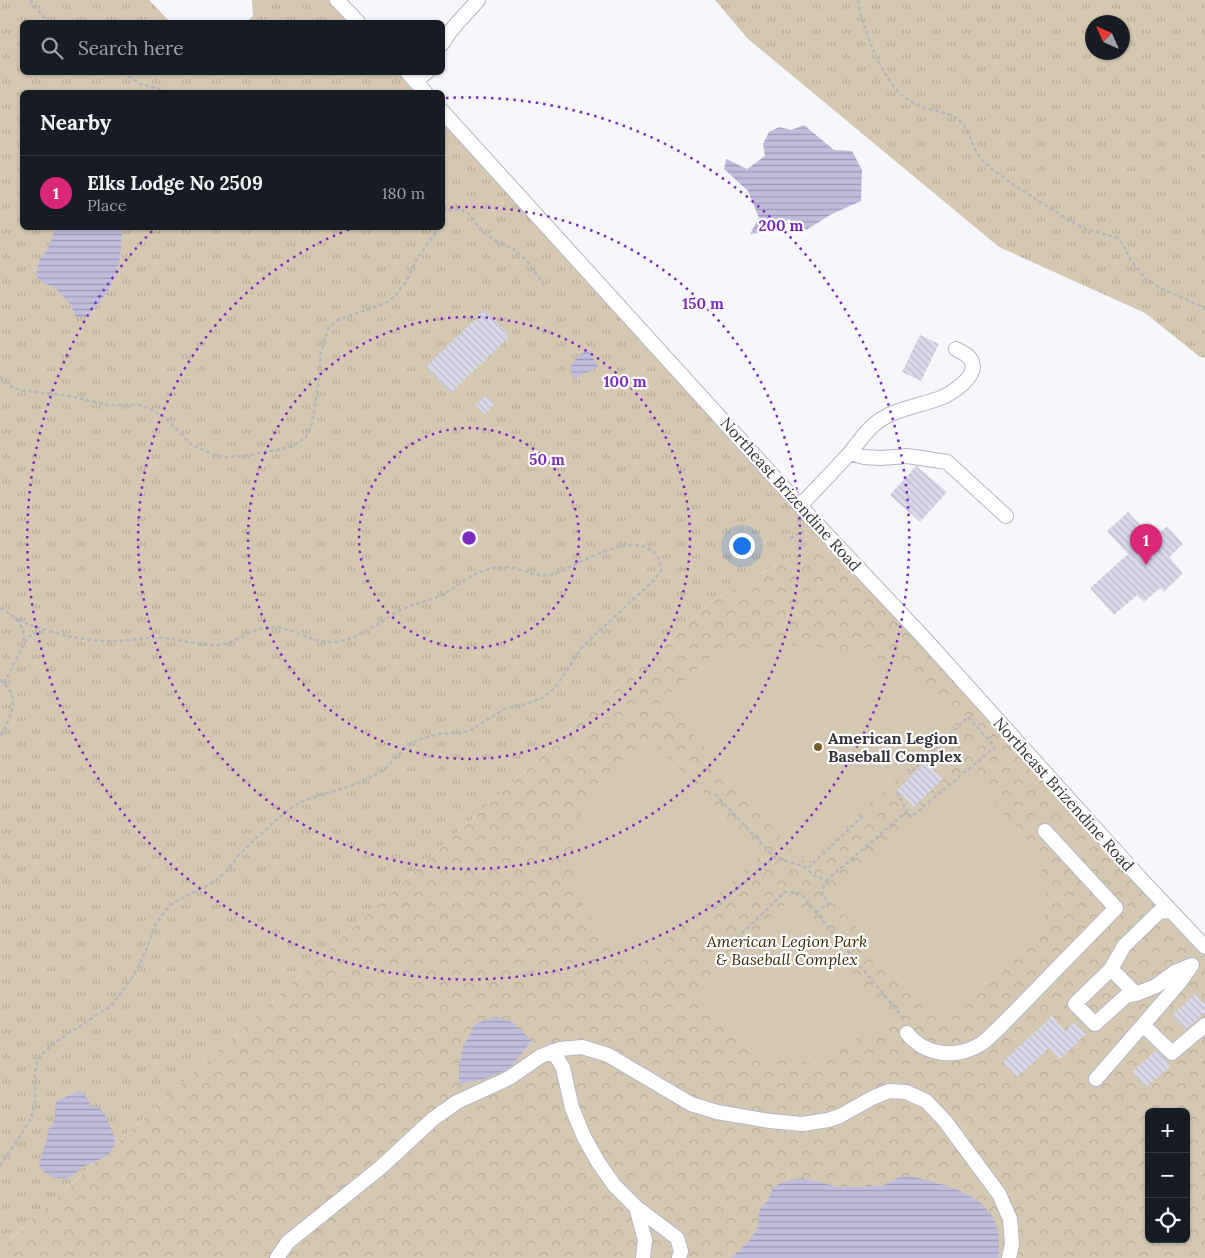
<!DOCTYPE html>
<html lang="en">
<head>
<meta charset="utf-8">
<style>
	body { margin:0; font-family:Lora,serif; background:#242831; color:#f1f3f6 }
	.controls { position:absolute; right:15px; bottom:15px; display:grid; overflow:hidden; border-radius:8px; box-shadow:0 1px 4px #0004 }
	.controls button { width:45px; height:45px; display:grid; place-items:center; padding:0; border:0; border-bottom:1px solid #363941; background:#171b24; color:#f1f3f6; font:25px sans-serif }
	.compass { position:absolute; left:1085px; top:15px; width:45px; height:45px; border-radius:50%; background:#171b24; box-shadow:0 1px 4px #0004; rotate:315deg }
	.you { position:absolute; left:741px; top:545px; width:18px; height:18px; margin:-12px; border:4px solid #fff; border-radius:50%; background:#1a73e8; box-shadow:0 0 0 8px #1a73e833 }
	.badge { display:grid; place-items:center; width:32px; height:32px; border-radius:50%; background:#db2777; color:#fff; font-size:16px; font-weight:700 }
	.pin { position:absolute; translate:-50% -41px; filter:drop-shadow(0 1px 2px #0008) }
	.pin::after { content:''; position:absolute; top:26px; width:18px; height:15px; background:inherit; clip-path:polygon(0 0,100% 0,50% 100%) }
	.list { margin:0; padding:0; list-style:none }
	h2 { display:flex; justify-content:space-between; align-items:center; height:65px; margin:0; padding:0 20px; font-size:21px }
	h2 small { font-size:16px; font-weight:400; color:#9ea1a6 }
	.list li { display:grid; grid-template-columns:32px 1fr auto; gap:15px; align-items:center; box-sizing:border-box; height:75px; padding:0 20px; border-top:1px solid #363941 }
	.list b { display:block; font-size:19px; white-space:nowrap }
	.list p { margin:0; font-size:16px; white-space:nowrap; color:#9ea1a6 }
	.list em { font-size:16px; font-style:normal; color:#9ea1a6 }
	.icon { flex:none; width:28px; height:28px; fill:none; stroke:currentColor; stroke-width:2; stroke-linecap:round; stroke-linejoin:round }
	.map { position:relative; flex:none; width:1205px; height:1258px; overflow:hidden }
	.search { position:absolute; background:#171b24; box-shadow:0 1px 4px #0004; left:20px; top:20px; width:425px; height:55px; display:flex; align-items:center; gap:12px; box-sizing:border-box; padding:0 18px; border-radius:8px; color:#9ea1a6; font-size:19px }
	.panel { position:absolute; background:#171b24; box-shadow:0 1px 4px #0004; left:20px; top:90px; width:425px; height:140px; border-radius:8px }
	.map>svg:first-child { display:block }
</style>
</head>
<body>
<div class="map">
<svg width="1205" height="1258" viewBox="0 0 1205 1258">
	<defs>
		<pattern id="grass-tufts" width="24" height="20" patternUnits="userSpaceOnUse" patternTransform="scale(1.25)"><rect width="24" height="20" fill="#d5c8b2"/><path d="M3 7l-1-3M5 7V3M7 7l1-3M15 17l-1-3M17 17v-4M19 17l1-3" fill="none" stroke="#b7ac9a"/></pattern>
		<pattern id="park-crowns" width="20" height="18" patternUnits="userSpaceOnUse" patternTransform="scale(1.25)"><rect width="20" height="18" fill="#d5c8b2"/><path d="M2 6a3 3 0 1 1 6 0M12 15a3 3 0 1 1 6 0" fill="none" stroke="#b7ac9a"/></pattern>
		<pattern id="water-rules" width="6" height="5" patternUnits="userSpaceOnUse" patternTransform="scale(1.25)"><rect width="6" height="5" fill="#bfbddb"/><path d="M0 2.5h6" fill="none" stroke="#9c9ab3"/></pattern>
		<pattern id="building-back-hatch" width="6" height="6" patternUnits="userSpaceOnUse" patternTransform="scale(1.25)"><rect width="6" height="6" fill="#d9d9e9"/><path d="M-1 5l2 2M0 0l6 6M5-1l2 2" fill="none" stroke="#bbbbc9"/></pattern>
	</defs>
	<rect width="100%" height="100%" fill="#f6f6fd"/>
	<path fill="url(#grass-tufts)" fill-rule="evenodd" d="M0,0H149L170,22H22V72L400,73L417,92H22V228H442L443,119L826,537L712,601L0,1249Z
		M252,0H337L357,22H246L253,16Z
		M715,0H1205V358L1200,357L1145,313L999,247L748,39ZM1092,22H1122V52H1092Z"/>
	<path fill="url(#park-crowns)" fill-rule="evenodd" d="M826,537L1205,947V1258H0V1249L712,601ZM1149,1112H1186V1239H1149Z"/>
	<path fill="#d5c8b2" d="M802,645L853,652L880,659L909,672L956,723L809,861L799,859L664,699L713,655L750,648Z
		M649,738L758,849L757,860L641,962C618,944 587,922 578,893C574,877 575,860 576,844C577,827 581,806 591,793C606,773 630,754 649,738Z
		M972,775C992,800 1017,824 1033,852C1044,871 1051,896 1045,918C1036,951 970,1000 942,1023L833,901L835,891Z
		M788,902H798L891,1022L811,1063L769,1058L689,999Z"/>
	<path fill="url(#water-rules)" d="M804,125L834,150L852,151L862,170L861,201L832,214L806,230L789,219L773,231L750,234L759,218L748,191L724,169L726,159L747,169L765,156L763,144L769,132L779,127L791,130Z
		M55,228H121C124,261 113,295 85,317H76L71,305L54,287L43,283L36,276L39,261L50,245Z
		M588,350L598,367L573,379L570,368L578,355Z
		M496,1016L514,1023L532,1041L509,1069L481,1080L459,1084V1066L463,1047L475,1024Z
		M80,1091L88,1099L91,1106C101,1107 104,1111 107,1120C110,1127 115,1134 115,1142C113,1157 94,1161 83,1167C78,1170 75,1175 70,1177C59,1181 46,1176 39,1166L41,1157L47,1140L48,1129L53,1127L56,1102L60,1099Z
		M909,1176C955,1187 1008,1198 998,1258H731L751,1239L758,1226L759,1212L762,1206L768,1201L773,1188L782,1182L802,1178L839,1187L882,1186L900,1177Z"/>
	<path fill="url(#building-back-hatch)" d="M485,310L510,336L451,393L426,367Z
		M920,335L939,344L921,381L902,372Z
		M486,396L494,404L485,414L476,405Z
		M916,466L947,492L920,522L890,495Z
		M1128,512L1153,539L1167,526L1183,544L1169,557L1183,573L1164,592L1160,588L1144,602L1137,595L1114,615L1090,588L1128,554L1107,531Z
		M926,762L943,779L914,807L897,790Z
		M1195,994L1205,1005V1012L1185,1030L1172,1015Z
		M1052,1016L1065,1031L1075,1022L1086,1034L1060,1059L1049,1048L1017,1077L1003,1062Z
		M1157,1050L1171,1066L1146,1087L1132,1072Z"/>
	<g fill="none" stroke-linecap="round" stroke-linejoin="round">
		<g stroke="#b7b6c6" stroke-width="16">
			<path id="minor" d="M337,0L358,22
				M442,44C451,27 466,15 478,0
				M407,72L425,92
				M415,81L427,72
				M442,111L815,522L925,639L1140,878L1205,947
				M956,349C960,351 966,354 969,357C983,373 955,391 943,397C924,405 903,407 885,417C870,425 860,440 850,453L864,457L881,458L907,456L947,462L1006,516
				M801,505L850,453
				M1171,911L1159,912L1124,946L1111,969L1075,1004L1095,1024L1126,996L1136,994L1156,986L1175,972L1192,965L1180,982L1143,1025L1172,1053L1205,1025
				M1111,969L1136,994
				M907,1033C925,1056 956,1059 981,1044C987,1040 993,1033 999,1028L1116,908L1045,831
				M553,1051L563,1068L572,1108L584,1137L598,1162L614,1185L636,1207L677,1238L681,1251L679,1258
				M1096,1079L1143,1025
				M636,1207L645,1240L643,1258
				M277,1258L288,1242L380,1168L433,1119L457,1102L509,1078L541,1056L560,1049L582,1047L608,1055L691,1104L717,1112L770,1121L803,1124L828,1120L840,1116L872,1098L889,1091L906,1092L926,1101L945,1121L999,1194L1010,1219L1012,1244L1009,1258"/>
		</g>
		<path stroke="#b6b6bd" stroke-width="2.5" stroke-dasharray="4 2.5" stroke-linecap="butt" d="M30,0L48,22
			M858,0C861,25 880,72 897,90C902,96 908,100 915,104C928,111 945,110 958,119C971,129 971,149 983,161C1006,183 1045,204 1074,223L1086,229L1118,238L1124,246L1130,259L1146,279L1160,288L1205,308
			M123,72L140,84L153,87L166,92
			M442,211L459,209L469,214L482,231L493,239L513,249L526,260L546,287
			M442,211V218
			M0,377L12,387L20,390L70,396L108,405H139L148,408L163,416L192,445L212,454L224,457L244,456L292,447L306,437L312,424L319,378L321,351L328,329L338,320L388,302L395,296L405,283L418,257L439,228
			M790,538L804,531
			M0,608C14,616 25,624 24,642
			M0,680C23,697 10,717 0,737
			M4,683L28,637L34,633L45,631
			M897,792L907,811
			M715,794L774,857L808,868
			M863,816L808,868C811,876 819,878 827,880L907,811L911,817L995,747L968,717L909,774
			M714,909L774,857
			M816,912L829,903L822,894L824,884L827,880
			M737,938L785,892L800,893L904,1019
			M0,1166L31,1119L35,1102V1073L37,1062L41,1055L54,1043L112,1005L134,975L145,953L156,923L171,904L214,882L226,872L238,856L253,841L288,810L305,800L347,787L365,780L384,770L408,745L415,741L437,734L462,733L471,730L506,708L526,704L542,698L555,688L582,647L654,580L661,571C661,562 659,557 652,551C628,531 578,566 553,574C540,578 529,572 517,569C506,566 493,567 483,571C469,576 457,586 444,594C428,602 412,603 395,613C377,624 362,636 342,641C316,647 297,628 272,627C254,626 237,643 219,645C200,646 181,639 162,638C146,637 130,641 113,641C83,642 42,631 15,618"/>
		<use href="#minor" stroke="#fff" stroke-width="14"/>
	</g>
	<g fill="none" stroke="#7b2cbf" stroke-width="2.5" stroke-dasharray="2.5 5">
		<circle cx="469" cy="538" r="110"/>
		<circle cx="469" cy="538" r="221"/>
		<path d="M443 208A331 331 0 1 1 353 228"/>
		<path d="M446 98A441 441 0 1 1 154 229"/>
	</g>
	<circle fill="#725a2b" stroke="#fff" stroke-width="2" cx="818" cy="747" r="5"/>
	<g text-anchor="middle" stroke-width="4.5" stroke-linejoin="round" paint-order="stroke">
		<g font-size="16" fill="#35353c" stroke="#fff">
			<text transform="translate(791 494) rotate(48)" y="6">Northeast Brizendine Road</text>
			<text transform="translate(1064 794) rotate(48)" y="6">Northeast Brizendine Road</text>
		</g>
		<g font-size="16" font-weight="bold" fill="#35353c" stroke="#fff" text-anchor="start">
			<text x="828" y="744">American Legion<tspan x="828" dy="18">Baseball Complex</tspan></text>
		</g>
		<g font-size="16" font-style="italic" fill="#3b2a04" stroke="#fff">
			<text x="787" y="947">American Legion Park<tspan x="787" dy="18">&amp; Baseball Complex</tspan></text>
		</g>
	</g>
	<circle cx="469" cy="538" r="8" fill="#7b2cbf" stroke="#fff" stroke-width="2.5"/>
	<g font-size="15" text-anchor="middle" font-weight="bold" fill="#7b2cbf" stroke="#fff" stroke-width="4.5" stroke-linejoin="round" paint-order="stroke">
		<text x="781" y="231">200 m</text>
		<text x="703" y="309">150 m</text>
		<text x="625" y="387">100 m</text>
		<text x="547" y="465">50 m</text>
	</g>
</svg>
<div class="controls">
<button>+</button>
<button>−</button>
<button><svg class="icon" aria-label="locate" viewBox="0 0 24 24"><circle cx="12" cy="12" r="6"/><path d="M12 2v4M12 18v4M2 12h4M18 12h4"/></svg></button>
</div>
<svg class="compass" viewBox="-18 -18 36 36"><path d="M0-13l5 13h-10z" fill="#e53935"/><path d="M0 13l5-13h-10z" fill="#9ea1a6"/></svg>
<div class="you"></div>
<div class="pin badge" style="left:1146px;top:565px">1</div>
<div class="search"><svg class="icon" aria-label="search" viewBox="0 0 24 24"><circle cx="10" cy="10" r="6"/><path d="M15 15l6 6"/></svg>Search here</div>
<section class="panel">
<h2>Nearby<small></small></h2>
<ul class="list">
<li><span class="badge">1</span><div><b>Elks Lodge No 2509</b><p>Place</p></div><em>180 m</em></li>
</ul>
</section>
</div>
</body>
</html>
